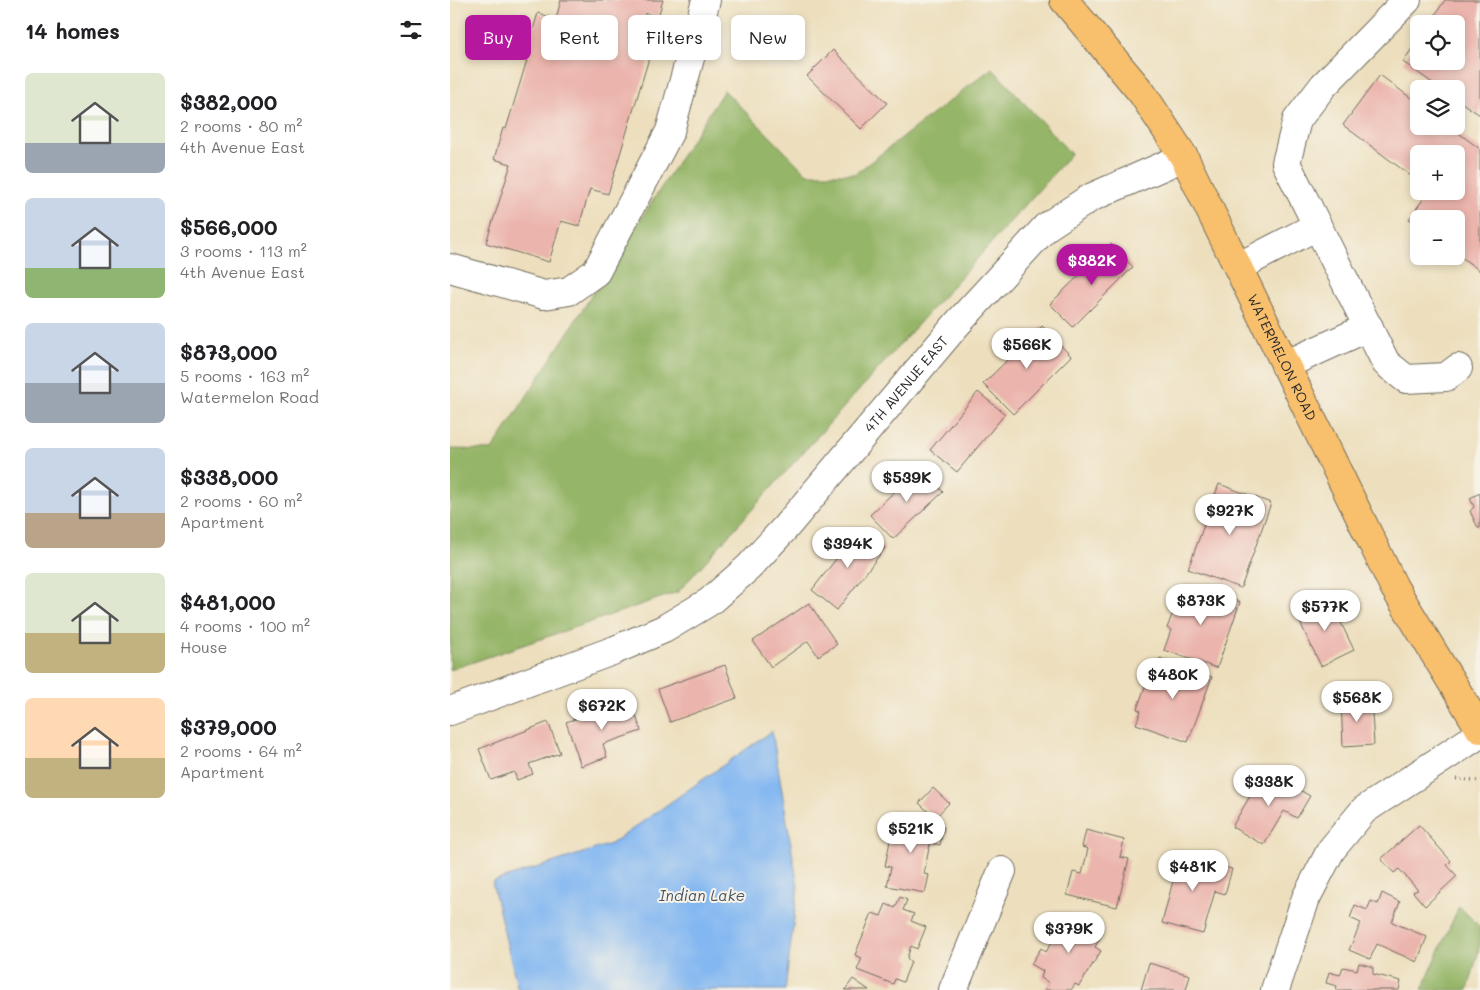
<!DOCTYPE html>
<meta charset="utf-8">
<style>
:root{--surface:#fff;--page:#f2f2f2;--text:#202124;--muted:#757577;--accent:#b5179e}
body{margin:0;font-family:Mali,sans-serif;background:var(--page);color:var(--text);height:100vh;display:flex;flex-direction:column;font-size:19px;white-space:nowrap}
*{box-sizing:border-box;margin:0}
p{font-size:16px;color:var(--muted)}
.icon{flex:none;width:28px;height:28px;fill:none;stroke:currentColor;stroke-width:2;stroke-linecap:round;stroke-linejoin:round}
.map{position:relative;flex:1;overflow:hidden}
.side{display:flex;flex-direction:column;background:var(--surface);width:450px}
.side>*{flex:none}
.guide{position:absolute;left:15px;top:15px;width:475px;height:45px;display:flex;gap:10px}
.tools{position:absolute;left:960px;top:15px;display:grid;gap:10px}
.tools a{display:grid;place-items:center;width:55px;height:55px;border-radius:8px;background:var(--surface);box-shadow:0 2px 8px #0003;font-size:25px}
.price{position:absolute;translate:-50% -42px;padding:0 11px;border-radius:18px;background:#fff;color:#222;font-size:16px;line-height:32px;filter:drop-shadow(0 1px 2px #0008)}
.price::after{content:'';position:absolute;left:50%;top:30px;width:15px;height:11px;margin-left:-8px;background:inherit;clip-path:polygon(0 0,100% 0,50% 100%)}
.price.current{background:var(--accent);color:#fff}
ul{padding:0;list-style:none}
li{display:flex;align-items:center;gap:15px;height:125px;padding:0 25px}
li span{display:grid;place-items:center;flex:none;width:140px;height:100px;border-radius:8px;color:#555}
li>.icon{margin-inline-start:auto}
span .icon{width:60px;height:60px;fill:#fffc;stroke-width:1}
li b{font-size:21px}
h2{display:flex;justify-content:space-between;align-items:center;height:60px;padding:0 25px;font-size:21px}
.tag{padding:0 18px;border-radius:8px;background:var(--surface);box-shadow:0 2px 8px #0003;font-size:18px;line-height:45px}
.tag.current{background:var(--accent);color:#fff}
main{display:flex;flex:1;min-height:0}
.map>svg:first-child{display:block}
</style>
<main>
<section class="side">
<h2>14 homes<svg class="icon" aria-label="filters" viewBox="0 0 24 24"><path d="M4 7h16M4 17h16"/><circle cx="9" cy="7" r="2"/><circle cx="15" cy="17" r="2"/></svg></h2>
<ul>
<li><span style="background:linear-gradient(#dfe7d0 70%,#9aa5b1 0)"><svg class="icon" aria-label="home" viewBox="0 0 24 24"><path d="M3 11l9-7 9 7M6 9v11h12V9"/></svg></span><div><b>$382,000</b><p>2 rooms · 80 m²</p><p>4th Avenue East</p></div></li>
<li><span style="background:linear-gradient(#c9d6e8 70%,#8fb573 0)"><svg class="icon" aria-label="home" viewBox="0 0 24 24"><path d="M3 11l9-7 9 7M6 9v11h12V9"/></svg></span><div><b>$566,000</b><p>3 rooms · 113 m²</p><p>4th Avenue East</p></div></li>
<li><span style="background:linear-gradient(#c9d6e8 60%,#9aa5b1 0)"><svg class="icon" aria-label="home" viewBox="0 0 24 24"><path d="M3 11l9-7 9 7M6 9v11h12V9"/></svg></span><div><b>$873,000</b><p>5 rooms · 163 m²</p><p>Watermelon Road</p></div></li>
<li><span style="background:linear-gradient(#c9d6e8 65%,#b9a48a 0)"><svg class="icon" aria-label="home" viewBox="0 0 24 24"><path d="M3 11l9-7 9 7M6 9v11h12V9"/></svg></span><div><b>$338,000</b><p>2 rooms · 60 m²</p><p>Apartment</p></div></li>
<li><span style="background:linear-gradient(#dfe7d0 60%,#c2b280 0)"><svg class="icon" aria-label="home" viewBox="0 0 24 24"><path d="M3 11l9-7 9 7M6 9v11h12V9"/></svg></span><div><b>$481,000</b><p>4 rooms · 100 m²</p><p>House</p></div></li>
<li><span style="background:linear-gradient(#ffd9b3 60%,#c2b280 0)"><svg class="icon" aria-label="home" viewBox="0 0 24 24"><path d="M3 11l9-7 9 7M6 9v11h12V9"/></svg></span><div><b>$379,000</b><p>2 rooms · 64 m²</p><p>Apartment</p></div></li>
</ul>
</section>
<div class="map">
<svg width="1030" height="990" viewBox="0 0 1030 990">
<rect width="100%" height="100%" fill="#f7f3e8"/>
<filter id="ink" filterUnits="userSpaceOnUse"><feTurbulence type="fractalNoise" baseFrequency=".02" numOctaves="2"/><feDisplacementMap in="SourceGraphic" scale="10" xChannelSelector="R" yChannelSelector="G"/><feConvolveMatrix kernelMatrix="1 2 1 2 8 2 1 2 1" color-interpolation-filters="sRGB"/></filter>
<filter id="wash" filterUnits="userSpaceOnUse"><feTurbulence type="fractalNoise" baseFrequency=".0096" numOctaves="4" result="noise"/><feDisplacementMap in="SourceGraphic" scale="20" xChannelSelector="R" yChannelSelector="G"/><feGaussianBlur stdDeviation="1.12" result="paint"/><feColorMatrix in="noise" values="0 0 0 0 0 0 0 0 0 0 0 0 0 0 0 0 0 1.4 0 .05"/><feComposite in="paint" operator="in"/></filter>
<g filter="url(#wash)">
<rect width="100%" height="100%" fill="#eddfbd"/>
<g fill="#95b568" stroke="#60704a">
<polygon points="542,68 621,154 228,592 0,670 0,449 42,450 274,90 357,174 405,174"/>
<polygon points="1009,906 1030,927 1030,945 1018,990 972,990"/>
</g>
<polygon fill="#83b7f1" stroke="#57718e" points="322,731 348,887 335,990 68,990 42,882 161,844"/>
<g id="blocks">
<g fill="#ebb4ac">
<polygon points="111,0 213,0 208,17 195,13 190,30 206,35 158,194 140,189 129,226 111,221 99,262 36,243 61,164 44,159 53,128 56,129 77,60 74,59 88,13 106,19"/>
<polygon points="995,0 1030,0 1030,115 1006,99 1006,89 991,89 953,62 969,38 969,61 1006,61 1006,24 979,24"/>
<polygon points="383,50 437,103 411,129 357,76"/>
<polygon points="930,75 969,104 969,126 999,126 1030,149 1030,271 1006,253 1006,219 969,219 969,225 959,219 979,191 1006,191 1006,154 969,154 969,182 893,125"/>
<polygon points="661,244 683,267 623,327 600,304"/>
<polygon points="592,326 621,356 563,414 533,384"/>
<polygon points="528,392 555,414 507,472 480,450"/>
<polygon points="470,467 493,492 443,539 420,515"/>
<polygon points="769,484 821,503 791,588 738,569"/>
<polygon points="1030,493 1030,528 1028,528 1020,511 1024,507 1020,498"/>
<polygon points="410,528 435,548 387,610 362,590"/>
<polygon points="738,584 790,602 767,668 714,650 721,630 717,628 724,610 728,611"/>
<polygon points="879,598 904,650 871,666 846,614"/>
<polygon points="359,603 387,644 368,656 358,641 321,667 303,641"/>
<polygon points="710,658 762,677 738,742 686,724 691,711 687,709 696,684 700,686"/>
<polygon points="275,665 287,698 220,722 208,689"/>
<polygon points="921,698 924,745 893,747 891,700"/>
<polygon points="181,700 191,731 153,744 157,757 131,766 116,722"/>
<polygon points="98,722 110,753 79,764 83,774 67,780 64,772 41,780 29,749"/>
<polygon points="815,770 860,796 847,818 834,811 814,845 782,827"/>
<polygon points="483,788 499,803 485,818 469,803"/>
<polygon points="452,818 494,827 490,845 480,843 474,874 479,875 475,893 437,886 441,867 435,866 442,831 449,833"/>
<polygon points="969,825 1001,861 997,865 1007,876 975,906 963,892 968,890 949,869 944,873 931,859"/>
<polygon points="636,830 674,840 670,857 679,859 667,907 617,895 623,872 632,874 638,849 632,847"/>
<polygon points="722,853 782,869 775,894 765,891 753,934 712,923 725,873 717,870"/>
<polygon points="932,893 950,902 942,922 977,937 967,962 927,944 920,959 899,950 911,923 900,918 905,905 917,910 921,901 928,904"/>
<polygon points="450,897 457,900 453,910 464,914 461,921 476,927 467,949 461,946 457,958 461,962 453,982 445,979 443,984 407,970 412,958 405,955 422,913 431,916 436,904 445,908"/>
<polygon points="612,913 622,920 625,915 653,933 645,947 651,951 629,986 625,984 621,990 594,990 599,983 591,978 593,971 581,964 591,948 596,952 605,937 599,934"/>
<polygon points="699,963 740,975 736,990 691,990"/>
<polygon points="909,963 923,967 923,974 951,981 949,990 886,990 887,986 876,983 879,972 890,975 893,967 907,970"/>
<polygon points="403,979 419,990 395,990"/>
</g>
</g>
</g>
<g filter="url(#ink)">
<use href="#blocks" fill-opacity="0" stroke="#6f6a5e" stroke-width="1"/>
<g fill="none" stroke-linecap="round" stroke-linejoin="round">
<defs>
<g id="minor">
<polyline points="957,0 873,86 847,120 836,163 936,363 956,379 996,377 1008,368"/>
<polyline points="788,267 867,226"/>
<polyline points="0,268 94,295 119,291 146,272 220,131 256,0"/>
<polyline points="835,365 919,327"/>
<path id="s1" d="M0 711 165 650 214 629 259 602 299 567 335 528 507 324 596 227 640 198 734 157"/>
<polyline points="503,990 552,871"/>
<polyline points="825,990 856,898 881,850 914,810 1030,734"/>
</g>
<g id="major">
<path id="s2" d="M614 0 692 93 734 157 944 587 1030 729"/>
</g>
</defs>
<use href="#minor" stroke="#6f6a5e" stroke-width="30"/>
<use href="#major" stroke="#6f6a5e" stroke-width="30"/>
<polyline stroke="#6f6a5e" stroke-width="3" stroke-dasharray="1 4" stroke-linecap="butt" points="1006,779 1030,781"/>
<use href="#minor" stroke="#fff" stroke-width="28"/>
<use href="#major" stroke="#f8bf6c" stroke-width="28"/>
</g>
</g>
<g text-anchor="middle" stroke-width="4" stroke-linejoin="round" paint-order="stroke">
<g font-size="14" fill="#2b2b2b" stroke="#f7f3e8">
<text dy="5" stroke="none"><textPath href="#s2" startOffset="421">WATERMELON ROAD</textPath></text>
<text dy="5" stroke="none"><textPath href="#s1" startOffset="576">4TH AVENUE EAST</textPath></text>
</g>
<g font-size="15" font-style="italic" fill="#455566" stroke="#f7f3e8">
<text x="252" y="901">Indian Lake</text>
</g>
</g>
</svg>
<div class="tools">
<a><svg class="icon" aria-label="locate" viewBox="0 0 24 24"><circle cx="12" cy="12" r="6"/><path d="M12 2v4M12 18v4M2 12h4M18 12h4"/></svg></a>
<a><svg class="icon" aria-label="layers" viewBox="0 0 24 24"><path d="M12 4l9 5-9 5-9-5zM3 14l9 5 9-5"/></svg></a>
<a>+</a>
<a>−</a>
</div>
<b class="price current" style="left:642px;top:286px">$382K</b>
<b class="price" style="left:577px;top:370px">$566K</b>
<b class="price" style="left:457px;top:503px">$539K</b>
<b class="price" style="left:780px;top:536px">$927K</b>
<b class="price" style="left:398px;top:569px">$394K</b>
<b class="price" style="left:751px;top:626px">$873K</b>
<b class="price" style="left:875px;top:632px">$577K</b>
<b class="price" style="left:723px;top:700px">$480K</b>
<b class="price" style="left:907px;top:723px">$568K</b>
<b class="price" style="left:152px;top:731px">$672K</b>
<b class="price" style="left:819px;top:807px">$338K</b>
<b class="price" style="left:461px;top:854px">$521K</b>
<b class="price" style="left:743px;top:892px">$481K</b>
<b class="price" style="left:619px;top:954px">$379K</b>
<div class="guide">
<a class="tag current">Buy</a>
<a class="tag">Rent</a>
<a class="tag">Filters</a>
<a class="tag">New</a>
</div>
</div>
</main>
